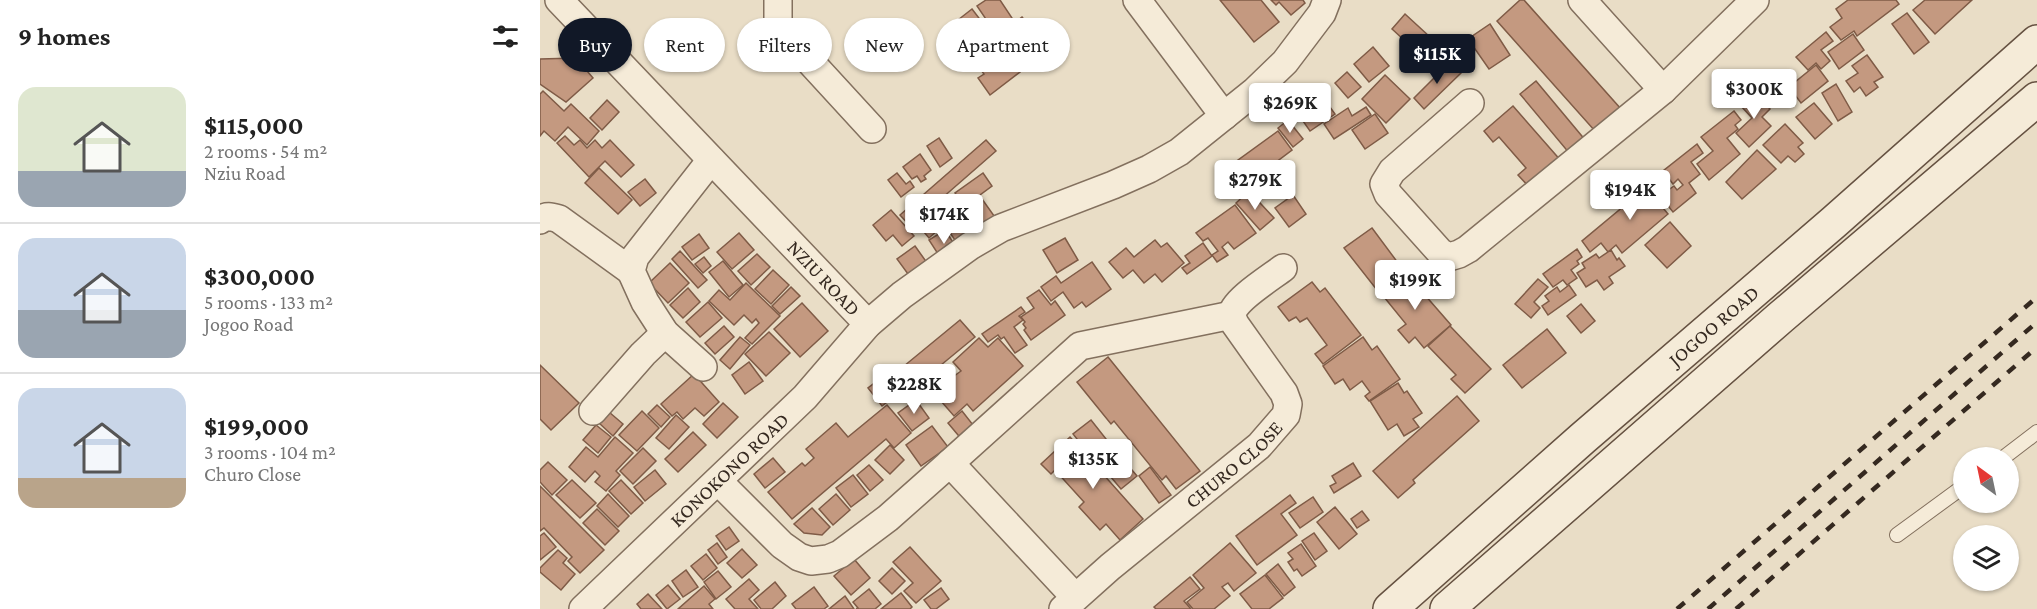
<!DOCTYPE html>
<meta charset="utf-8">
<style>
:root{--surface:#fff;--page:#f2f2f2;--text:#222;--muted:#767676;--line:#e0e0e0;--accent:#111827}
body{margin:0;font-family:"Crimson Pro",serif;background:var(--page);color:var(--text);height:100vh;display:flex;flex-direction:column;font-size:22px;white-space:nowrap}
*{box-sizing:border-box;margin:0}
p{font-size:20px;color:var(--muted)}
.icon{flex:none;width:33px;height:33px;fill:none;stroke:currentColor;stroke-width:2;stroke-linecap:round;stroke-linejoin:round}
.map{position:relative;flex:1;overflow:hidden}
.panel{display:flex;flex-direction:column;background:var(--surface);width:540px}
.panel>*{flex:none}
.banner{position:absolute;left:18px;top:18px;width:570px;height:54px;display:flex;gap:12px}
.needle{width:39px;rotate:327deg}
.controls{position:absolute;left:1413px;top:447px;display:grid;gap:12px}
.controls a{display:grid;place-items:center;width:66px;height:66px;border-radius:50%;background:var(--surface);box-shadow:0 2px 4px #0004;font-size:30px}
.price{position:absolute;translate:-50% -51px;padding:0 14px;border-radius:6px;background:#fff;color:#222;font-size:20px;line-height:39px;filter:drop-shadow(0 2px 3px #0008)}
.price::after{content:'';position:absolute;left:50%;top:36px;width:18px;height:14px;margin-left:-9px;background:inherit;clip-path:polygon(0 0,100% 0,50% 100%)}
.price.active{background:var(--accent);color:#fff}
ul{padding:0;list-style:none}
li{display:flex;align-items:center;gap:18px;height:150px;padding:0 18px}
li+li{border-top:2px solid var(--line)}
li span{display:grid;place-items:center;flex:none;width:168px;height:120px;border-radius:18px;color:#555}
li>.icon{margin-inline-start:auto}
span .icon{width:72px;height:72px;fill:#fffc;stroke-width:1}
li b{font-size:26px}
h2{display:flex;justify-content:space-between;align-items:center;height:72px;padding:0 18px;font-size:26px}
.pill{padding:0 21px;border-radius:27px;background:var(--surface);box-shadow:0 2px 4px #0004;font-size:21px;line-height:54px}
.pill.active{background:var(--accent);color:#fff}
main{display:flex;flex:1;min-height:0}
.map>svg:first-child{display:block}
</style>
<main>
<section class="panel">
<h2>9 homes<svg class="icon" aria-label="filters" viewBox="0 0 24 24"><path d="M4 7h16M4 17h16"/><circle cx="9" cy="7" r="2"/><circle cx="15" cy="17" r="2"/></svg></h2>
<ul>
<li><span style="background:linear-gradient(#dfe7d0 70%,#9aa5b1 0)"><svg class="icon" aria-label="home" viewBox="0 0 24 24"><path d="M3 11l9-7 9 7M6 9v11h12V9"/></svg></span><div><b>$115,000</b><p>2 rooms · 54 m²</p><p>Nziu Road</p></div></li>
<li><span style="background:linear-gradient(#c9d6e8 60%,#9aa5b1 0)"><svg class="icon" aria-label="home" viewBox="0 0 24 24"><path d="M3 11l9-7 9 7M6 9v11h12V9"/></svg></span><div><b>$300,000</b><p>5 rooms · 133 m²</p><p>Jogoo Road</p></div></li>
<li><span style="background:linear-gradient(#c9d6e8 75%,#b9a48a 0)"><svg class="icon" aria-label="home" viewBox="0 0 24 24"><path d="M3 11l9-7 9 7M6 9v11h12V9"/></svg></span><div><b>$199,000</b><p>3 rooms · 104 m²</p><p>Churo Close</p></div></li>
</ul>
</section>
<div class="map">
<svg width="1497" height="609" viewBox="0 0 1497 609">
<rect width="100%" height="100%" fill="#e9ddc6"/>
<g fill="#c49980" stroke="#7f5b46" stroke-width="1.5">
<polygon points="446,0 460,0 472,18 454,31 437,6"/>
<polygon points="680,0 721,0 739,22 714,42"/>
<polygon points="731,0 763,0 765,3 751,15 739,2 736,5"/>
<polygon points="980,0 984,0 1081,109 1055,131 957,21"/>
<polygon points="1308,0 1356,0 1359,4 1317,36 1314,31 1301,40 1290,27 1302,18 1296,9"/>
<polygon points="1385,0 1432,0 1395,34 1373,10"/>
<polygon points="432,9 480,72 450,95 438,78 444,74 421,43 412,49 400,34"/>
<polygon points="1367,13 1389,42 1374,54 1352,24"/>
<polygon points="865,14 890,37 876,51 852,29"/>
<polygon points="482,17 505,45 486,60 463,32"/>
<polygon points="950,24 970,55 949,69 928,39"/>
<polygon points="1286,32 1293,41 1281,50 1290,61 1281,69 1276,63 1268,70 1256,57"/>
<polygon points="1313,34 1324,50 1299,69 1288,52"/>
<polygon points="833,47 849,66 829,82 814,64"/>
<polygon points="1327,55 1343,77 1334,82 1338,87 1326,96 1320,87 1314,92 1306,81 1318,73 1312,66"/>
<polygon points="36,58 53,78 26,102 0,84 0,59"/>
<polygon points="910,62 921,73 884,109 874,98"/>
<polygon points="1276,65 1288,81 1261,103 1249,87"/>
<polygon points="807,72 821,87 808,98 795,83"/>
<polygon points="845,75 870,99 846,123 822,99"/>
<polygon points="996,81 1046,141 1030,154 980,94"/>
<polygon points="1296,84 1312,112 1298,121 1282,93"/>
<polygon points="3,91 24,111 31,104 59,131 47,145 28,127 15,141 4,131 0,136 0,94"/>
<polygon points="1214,92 1230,109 1222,117 1231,126 1209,147 1196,133 1212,118 1200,105"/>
<polygon points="782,96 795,114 770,131 758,114"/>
<polygon points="67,100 79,112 62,130 50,118"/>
<polygon points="1274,103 1292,124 1275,139 1256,117"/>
<polygon points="973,106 1022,162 991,189 978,175 986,168 959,137 953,142 944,131"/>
<polygon points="826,107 831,115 794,139 784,124 808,108 812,116"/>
<polygon points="1194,111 1201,120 1195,125 1198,129 1187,138 1200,154 1169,180 1157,164 1173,151 1161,137"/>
<polygon points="835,114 848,133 825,149 812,130"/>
<polygon points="748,120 763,139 753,147 738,128"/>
<polygon points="1245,124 1263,143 1258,147 1264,154 1255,162 1248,156 1241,163 1223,145"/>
<polygon points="738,131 752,150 731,166 738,176 715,192 694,163"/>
<polygon points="25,136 34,145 40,140 47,148 55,140 62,148 70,140 94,165 81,177 65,161 49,177 17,143"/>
<polygon points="399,138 412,158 400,167 387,146"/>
<polygon points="446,140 456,151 370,226 360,215"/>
<polygon points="1157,144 1163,153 1151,162 1160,174 1149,183 1156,193 1133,212 1120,196 1134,186 1137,190 1143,185 1138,179 1133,184 1123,171"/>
<polygon points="1217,150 1236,169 1202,199 1186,182"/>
<polygon points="380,154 391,170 384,176 386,179 381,182 377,176 372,179 363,167"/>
<polygon points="59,168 92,200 78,214 45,183"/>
<polygon points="357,173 366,184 370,181 374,187 361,197 348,180"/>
<polygon points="443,173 452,186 425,206 415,193"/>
<polygon points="1120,176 1127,184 1113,196 1128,214 1082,253 1076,245 1068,252 1061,243 1050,252 1042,241"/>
<polygon points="105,179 116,193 100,206 88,192"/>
<polygon points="709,191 734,218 720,230 696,203"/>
<polygon points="753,195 766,214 749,227 735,208"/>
<polygon points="442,199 457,220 439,233 424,212"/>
<polygon points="407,202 417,213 389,238 379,226"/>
<polygon points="695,205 716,233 694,249 688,242 682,247 688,255 677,262 672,255 678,251 668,238 663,241 656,233"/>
<polygon points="351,210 374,236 362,246 353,235 346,241 333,225"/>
<polygon points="422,214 437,234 420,247 405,226"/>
<polygon points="1130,222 1151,246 1127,268 1105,245"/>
<polygon points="832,228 864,271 837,290 804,248"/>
<polygon points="405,230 418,250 402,260 389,240"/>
<polygon points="199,233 214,250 192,269 177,252"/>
<polygon points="159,234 169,248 152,260 142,247"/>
<polygon points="525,238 538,260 517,273 503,250"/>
<polygon points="615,240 621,247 627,243 644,263 622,282 615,274 604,283 593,270 583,278 569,262 586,248 594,257"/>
<polygon points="663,243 672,256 647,274 642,268 650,263 645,256"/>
<polygon points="375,246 390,267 373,270 368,274 357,259"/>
<polygon points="1037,249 1042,257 1037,261 1039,264 1031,270 1037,278 1027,285 1023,280 1013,287 1003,274"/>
<polygon points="1071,250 1077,260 1079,258 1085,266 1069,277 1073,283 1064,290 1057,280 1046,287 1037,273 1045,268 1042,263 1056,254 1059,258"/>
<polygon points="140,251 167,280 158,288 132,259"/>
<polygon points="217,254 230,267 211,285 198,271"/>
<polygon points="164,257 171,266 163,273 155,264"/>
<polygon points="183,261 203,285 189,297 169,272"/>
<polygon points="552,262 571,289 546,307 542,302 534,308 523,292 511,301 501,287 516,276 521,283"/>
<polygon points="130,263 149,283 128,303 109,283"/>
<polygon points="233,270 249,285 231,304 215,289"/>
<polygon points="864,271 911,325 884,348 875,337 869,343 858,330 866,324 840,292"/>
<polygon points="998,279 1008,287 994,302 1000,308 991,318 975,304"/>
<polygon points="772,282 780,292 785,288 821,335 783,364 775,354 787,345 767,318 760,322 756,317 749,321 738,307"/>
<polygon points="206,283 240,316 212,344 205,338 219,323 216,319 212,323 204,315 194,325 169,301 179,290 190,300"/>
<polygon points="1029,285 1036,295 1008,315 1002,306 1009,301 1005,296 1017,287 1020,292"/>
<polygon points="251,287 260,296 240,314 232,306"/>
<polygon points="148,288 160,302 143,318 130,305"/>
<polygon points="499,290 511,305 515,301 525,315 491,340 484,330 486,328 483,324 485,322 481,317 494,308 487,298"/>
<polygon points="168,302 182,318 160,337 146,322"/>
<polygon points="262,303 288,331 260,357 234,329"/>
<polygon points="1041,304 1055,321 1041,333 1027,316"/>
<polygon points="481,307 485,312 479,316 483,320 474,327 487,345 475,353 464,337 461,339 458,335 448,342 442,334"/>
<polygon points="420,320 435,337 378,384 364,366"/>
<polygon points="184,326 194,337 175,354 165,343"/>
<polygon points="910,326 951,369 925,393 911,379 916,375 888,346"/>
<polygon points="1007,329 1026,353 982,388 963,365"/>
<polygon points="229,332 250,353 226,376 205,354"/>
<polygon points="200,337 210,345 190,369 180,360"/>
<polygon points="823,337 832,350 837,346 860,379 829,401 825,396 830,392 822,381 810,390 803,379 795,384 783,366"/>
<polygon points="439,338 448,347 458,338 483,366 433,411 427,404 414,416 387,385 403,371 410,379 421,371 413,362"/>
<polygon points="568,357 660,471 636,489 626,476 622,480 574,421 571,424 537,382"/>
<polygon points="209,362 223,381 205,394 192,375"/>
<polygon points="0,365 39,403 11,430 0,419"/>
<polygon points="354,368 368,386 342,406 328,388"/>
<polygon points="154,374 179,402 164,416 155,408 143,419 137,412 132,416 121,404"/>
<polygon points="858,383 864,393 867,391 882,413 873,419 879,427 864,436 857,424 848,430 830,401"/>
<polygon points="917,396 939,421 873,480 875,483 858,498 833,471"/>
<polygon points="376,400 389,418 372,431 358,413"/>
<polygon points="183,403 198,417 177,438 163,424"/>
<polygon points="117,405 130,417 121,427 108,414"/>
<polygon points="347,405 371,433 354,448 346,439 252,519 228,492 262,463 265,466 274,458 266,449 296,423 308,437"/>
<polygon points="102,411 119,428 97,451 79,435"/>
<polygon points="422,411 437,430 423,441 408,423"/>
<polygon points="69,412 83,424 73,436 59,423"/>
<polygon points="136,415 149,427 129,449 116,438"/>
<polygon points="551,420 574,449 556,463 533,434"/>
<polygon points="56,425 71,437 58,453 43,440"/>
<polygon points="392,426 408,447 381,466 366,445"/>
<polygon points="153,432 166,445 138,472 125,459"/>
<polygon points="75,437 93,453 76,471 80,475 66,491 55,482 60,476 55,471 45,482 29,467 46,447 58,457"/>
<polygon points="530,437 603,519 580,540 566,524 560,530 539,507 544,502 515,470 511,474 501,464"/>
<polygon points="350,445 364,460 350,474 335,460"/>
<polygon points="103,448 116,461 93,484 80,471"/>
<polygon points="575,450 597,476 581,489 559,463"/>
<polygon points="233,458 245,472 225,488 214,474"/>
<polygon points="8,462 27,480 12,495 0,482 0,470"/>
<polygon points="813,463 821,476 794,493 790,486 796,483 792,476"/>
<polygon points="329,465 343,480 330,491 317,475"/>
<polygon points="610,467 631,495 619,503 599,476"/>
<polygon points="115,470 126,484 105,501 94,487"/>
<polygon points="313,475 328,494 311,507 296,488"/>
<polygon points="32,480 56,503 40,518 16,495"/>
<polygon points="81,480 103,503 91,514 69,491"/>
<polygon points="0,486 64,550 40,573 28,561 32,557 4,528 0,531"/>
<polygon points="68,494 89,516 78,527 57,506"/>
<polygon points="296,494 310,510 293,525 279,509"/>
<polygon points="750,495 756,503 741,514 757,535 717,565 696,536"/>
<polygon points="773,497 783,512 760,528 749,513"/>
<polygon points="795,507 817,534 799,549 777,522"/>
<polygon points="272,508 290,527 282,535 264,533 254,524"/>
<polygon points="57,509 79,531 65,545 43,523"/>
<polygon points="822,511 829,520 817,528 811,519"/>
<polygon points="189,527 199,541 186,550 176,536"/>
<polygon points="4,533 16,547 0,560 0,536"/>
<polygon points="774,533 787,551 775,560 762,541"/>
<polygon points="177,543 187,557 178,564 168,550"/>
<polygon points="690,543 716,573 694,591 688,583 682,587 690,596 674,609 653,609 647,602 664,588 653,575"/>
<polygon points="761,544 776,566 762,576 757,569 754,571 748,562 753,559 748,553"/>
<polygon points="370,547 401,581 376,603 364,591 373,583 353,562"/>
<polygon points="202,549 217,565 202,578 187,563"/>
<polygon points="18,550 27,558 23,563 35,574 21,590 0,572 0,568"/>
<polygon points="166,554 177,568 163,580 151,566"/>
<polygon points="314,559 330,578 311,595 294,576"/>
<polygon points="738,564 755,587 744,596 726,574"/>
<polygon points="352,568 365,581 352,594 339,581"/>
<polygon points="146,570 158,587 143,597 132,581"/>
<polygon points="178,571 191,587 176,599 164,582"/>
<polygon points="725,575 743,598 729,609 712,609 700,594"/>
<polygon points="650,577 660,589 644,601 651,609 616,609 614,607"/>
<polygon points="209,579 219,590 209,599 218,609 195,609 186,599"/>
<polygon points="235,582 246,596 232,609 221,609 214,600"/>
<polygon points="128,585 140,599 127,609 116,595"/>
<polygon points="164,586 175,599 169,604 173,609 138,609"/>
<polygon points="274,587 288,606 284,609 256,609 252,604"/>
<polygon points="401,588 409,599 396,609 391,609 384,600"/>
<polygon points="329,589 341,604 335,609 316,609 318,608 313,602"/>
<polygon points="361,593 372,607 370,609 341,609"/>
<polygon points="108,594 122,609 101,609 97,604"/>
<polygon points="305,596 314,609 289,609"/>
</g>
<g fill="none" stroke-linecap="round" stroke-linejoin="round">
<defs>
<g id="lane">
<polyline points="1463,458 1497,432"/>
<polyline points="1357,535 1424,486"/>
</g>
<g id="street">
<path id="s1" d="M19 0 328 324"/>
<polyline points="238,0 238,22 242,31 332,129"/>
<polyline points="597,0 684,116"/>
<polyline points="1042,0 1123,90"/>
<polyline points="930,103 852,171 844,184 848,194 900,252 909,257 919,254 928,249 1123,90 1215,0"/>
<path d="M0 220C6 215 12 217 19 219L91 271"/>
<polyline points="163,367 125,333 105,302 91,271 95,257 171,160"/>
<polyline points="53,411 103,354 125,333"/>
<polyline points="410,463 540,346 692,315"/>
<polyline points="178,481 242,545 259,557 271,561 288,559 300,554 348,518 410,463 535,597"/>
<path id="s2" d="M43 609 265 397 328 324 362 295 430 246 461 228 573 185 609 169 639 152 715 91 745 62 782 13 787 0"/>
<path id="s3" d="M523 609 570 567 719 446 746 415 748 404 744 393 695 324C694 321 692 318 692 315 691 302 733 276 743 268"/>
</g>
<g id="secondary">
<path id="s4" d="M850 609 1043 438 1294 222 1497 42"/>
<polyline points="907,609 1241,317 1497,99"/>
</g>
</defs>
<use href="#lane" stroke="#83705e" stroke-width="16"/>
<use href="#street" stroke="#83705e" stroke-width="30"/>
<use href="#secondary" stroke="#655141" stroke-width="36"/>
<use href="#lane" stroke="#f5ebd8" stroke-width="14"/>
<use href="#street" stroke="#f5ebd8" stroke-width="27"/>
<use href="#secondary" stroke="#f5ebd8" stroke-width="33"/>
<g stroke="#352920" stroke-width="4.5" stroke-dasharray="10 10" stroke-linecap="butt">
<polyline points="1137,609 1497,297"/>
<polyline points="1168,609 1497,322"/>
<polyline points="1196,609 1497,347"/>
</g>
</g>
<g text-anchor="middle" stroke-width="5" stroke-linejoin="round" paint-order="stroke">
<g font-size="20" fill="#352920" stroke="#f2e8d5">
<text dy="7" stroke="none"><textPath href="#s1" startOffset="384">NZIU ROAD</textPath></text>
<text dy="7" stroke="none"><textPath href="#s4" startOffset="430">JOGOO ROAD</textPath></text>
<text dy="7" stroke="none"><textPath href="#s3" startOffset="224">CHURO CLOSE</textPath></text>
<text dy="7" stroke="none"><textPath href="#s2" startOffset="202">KONOKONO ROAD</textPath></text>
</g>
</g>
</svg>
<div class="controls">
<a><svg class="needle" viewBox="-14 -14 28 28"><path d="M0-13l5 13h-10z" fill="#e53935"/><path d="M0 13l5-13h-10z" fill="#767676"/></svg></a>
<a><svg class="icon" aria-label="layers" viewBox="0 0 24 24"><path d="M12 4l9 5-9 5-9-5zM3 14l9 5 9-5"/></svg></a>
</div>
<b class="price active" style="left:897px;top:85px">$115K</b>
<b class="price" style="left:1214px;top:120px">$300K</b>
<b class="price" style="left:750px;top:134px">$269K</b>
<b class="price" style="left:715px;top:211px">$279K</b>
<b class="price" style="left:1090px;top:221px">$194K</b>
<b class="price" style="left:404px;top:245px">$174K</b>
<b class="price" style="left:875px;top:311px">$199K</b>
<b class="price" style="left:374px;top:415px">$228K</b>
<b class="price" style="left:553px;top:490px">$135K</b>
<div class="banner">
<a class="pill active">Buy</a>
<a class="pill">Rent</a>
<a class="pill">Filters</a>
<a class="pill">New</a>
<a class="pill">Apartment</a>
</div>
</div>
</main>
